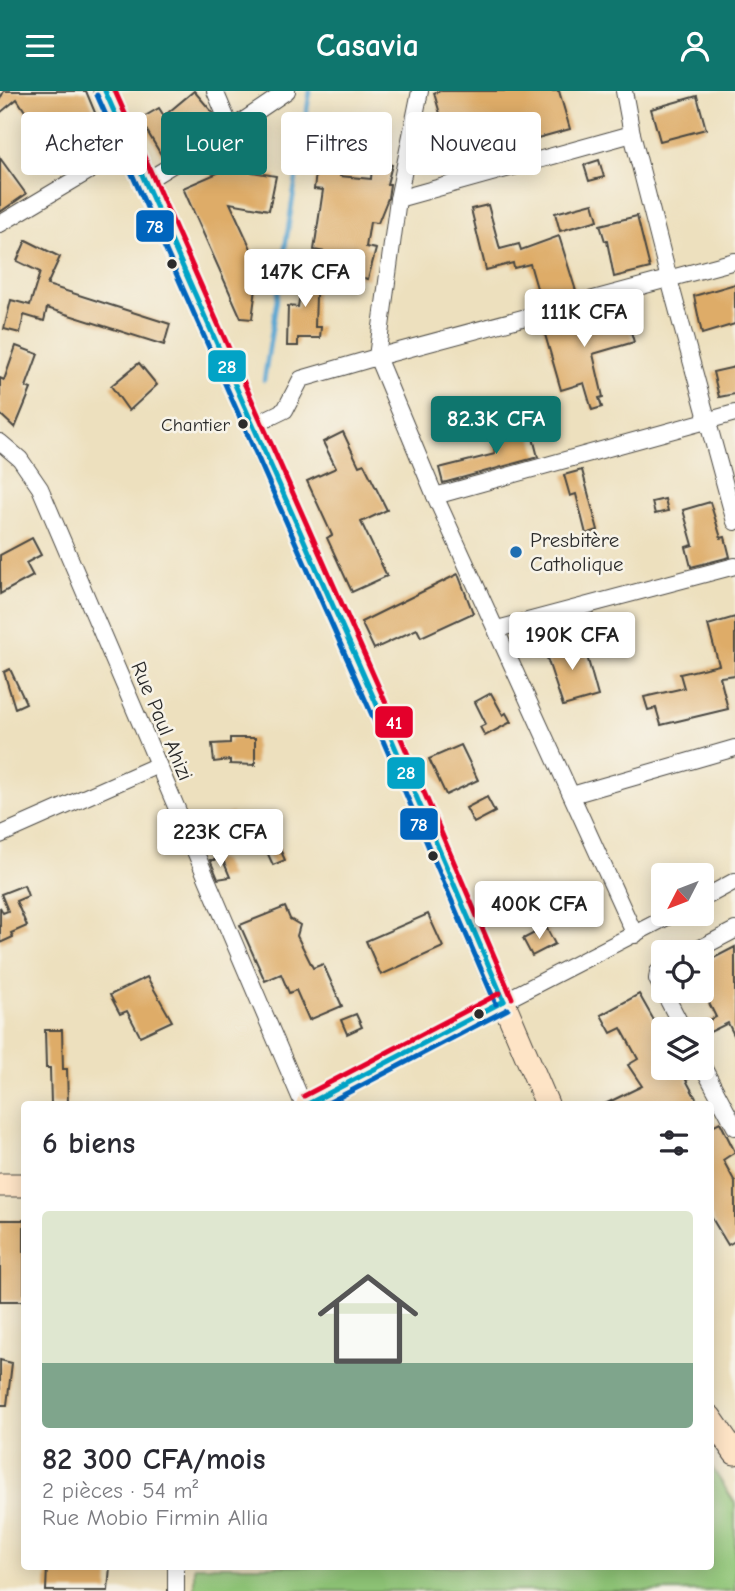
<!DOCTYPE html>
<html lang="fr">
<meta charset="utf-8">
<style>
:root{--surface:#fff;--page:#f7f7f7;--text:#2b2b33;--muted:#7c7c81;--line:#e1e1e2;--accent:#0f766e}
body{margin:0;font-family:"Comic Neue",sans-serif;background:var(--page);color:var(--text);height:100vh;display:flex;flex-direction:column;font-size:26px;white-space:nowrap}
*{box-sizing:border-box;margin:0}
p{font-size:23px;color:var(--muted)}
.icon{flex:none;width:38px;height:38px;fill:none;stroke:currentColor;stroke-width:2;stroke-linecap:round;stroke-linejoin:round}
.map{position:relative;flex:1;overflow:hidden}
.panel{position:absolute;left:21px;top:1010px;width:693px;height:469px;display:flex;flex-direction:column;background:var(--surface);border-radius:7px;box-shadow:0 4px 18px #0003}
.panel>*{flex:none}
.guide{position:absolute;left:21px;top:21px;width:693px;height:63px;display:flex;gap:14px}
.needle{width:46px;rotate:228deg}
.fabs{position:absolute;left:651px;top:772px;display:grid;gap:14px}
.fabs a{display:grid;place-items:center;width:63px;height:63px;border-radius:7px;background:var(--surface);box-shadow:0 4px 18px #0003;font-size:35px}
.price{position:absolute;translate:-50% -60px;padding:0 16px;border-radius:7px;background:#fff;color:#222;font-size:23px;line-height:46px;filter:drop-shadow(0 2px 4px #0008)}
.price::after{content:'';position:absolute;left:50%;top:42px;width:21px;height:16px;margin-left:-10px;background:inherit;clip-path:polygon(0 0,100% 0,50% 100%)}
.price.on{background:var(--accent);color:#fff}
ul{padding:0;list-style:none}
li{display:grid;align-content:center;gap:14px;height:371px;padding:0 21px}
li+li{border-top:2px solid var(--line)}
li span{display:grid;place-items:center;height:217px;border-radius:7px;color:#555}
li>.icon{margin-inline-start:auto}
span .icon{width:126px;height:126px;fill:#fffc;stroke-width:1}
li b{font-size:30px}
h2{display:flex;justify-content:space-between;align-items:center;height:84px;padding:0 21px;font-size:30px}
.chip{padding:0 24px;border-radius:7px;background:var(--surface);box-shadow:0 4px 18px #0003;font-size:24px;line-height:63px}
.chip.on{background:var(--accent);color:#fff}
header{display:flex;justify-content:space-between;align-items:center;height:91px;padding:0 21px;background:var(--accent);color:#fff;font-size:32px;font-weight:800}
.map>svg:first-child{display:block}
</style>
<header><svg class="icon" aria-label="menu" viewBox="0 0 24 24"><path d="M4 6h16M4 12h16M4 18h16"/></svg>Casavia<svg class="icon" aria-label="person" viewBox="0 0 24 24"><circle cx="12" cy="8" r="4"/><path d="M4 21q1-7 8-7t8 7"/></svg></header>
<div class="map">
<svg width="735" height="1500" viewBox="0 0 735 1500">
<rect width="100%" height="100%" fill="#f7f3e8"/>
<filter id="ink" filterUnits="userSpaceOnUse"><feTurbulence type="fractalNoise" baseFrequency=".0143" numOctaves="2"/><feDisplacementMap in="SourceGraphic" scale="14" xChannelSelector="R" yChannelSelector="G"/><feConvolveMatrix kernelMatrix="1 2 1 2 8 2 1 2 1" color-interpolation-filters="sRGB"/></filter>
<filter id="wash" filterUnits="userSpaceOnUse"><feTurbulence type="fractalNoise" baseFrequency=".00686" numOctaves="4" result="noise"/><feDisplacementMap in="SourceGraphic" scale="28" xChannelSelector="R" yChannelSelector="G"/><feGaussianBlur stdDeviation="1.57" result="paint"/><feColorMatrix in="noise" values="0 0 0 0 0 0 0 0 0 0 0 0 0 0 0 0 0 1.4 0 .05"/><feComposite in="paint" operator="in"/></filter>
<g filter="url(#wash)">
<rect width="100%" height="100%" fill="#ede0be"/>
<polygon fill="#8ec476" stroke="#5c7850" stroke-width="2" points="711,1375 735,1412 735,1500 194,1500 194,1475 710,1475"/>
<g fill="none" stroke-linecap="round" stroke-linejoin="round">
<polyline stroke="#59a6d2" stroke-width="4.5" points="264,289 310,0"/>
</g>
<g id="blocks">
<g fill="#deac67">
<polygon points="4,0 86,0 96,24 43,48 17,8 0,22 0,8"/>
<polygon points="194,0 213,22 216,29 182,55 163,67 140,28 159,17 164,25"/>
<polygon points="440,0 559,0 570,38 534,48 535,52 524,55 526,62 497,70 494,60 469,66 468,59 440,66 432,35 443,33 434,2"/>
<polygon points="697,5 706,38 660,50 651,18"/>
<polygon points="331,42 345,44 340,85 371,88 372,76 379,76 381,71 392,74 387,93 390,93 388,107 378,132 370,131 366,156 376,158 368,188 346,183 348,165 314,159 323,99 314,98 316,82 326,83"/>
<polygon points="0,67 26,103 0,121"/>
<polygon points="599,69 604,86 589,90 584,74"/>
<polygon points="229,77 276,85 269,119 230,112 259,175 252,228 241,227 183,97"/>
<polygon points="593,112 598,129 560,140 555,122"/>
<polygon points="488,114 500,158 519,153 521,159 559,145 576,200 541,211 530,173 514,177 513,172 486,179 471,118"/>
<polygon points="637,125 650,177 614,186 607,150 605,150 600,134"/>
<polygon points="26,149 60,166 47,194 170,233 164,254 47,217 44,230 24,224 20,242 4,238 11,209 30,214 40,181 17,170"/>
<polygon points="302,175 322,180 316,204 315,236 321,236 320,247 298,247 298,255 287,255 288,215 298,216 302,189 298,188"/>
<polygon points="735,193 735,233 702,243 694,205"/>
<polygon points="614,222 616,227 626,224 634,251 593,263 603,306 599,307 602,316 592,319 584,292 561,299 542,233 579,224 581,232"/>
<polygon points="16,255 38,263 26,296 31,298 15,337 0,323 0,287 4,289"/>
<polygon points="139,272 157,294 129,320 111,295"/>
<polygon points="735,276 735,303 719,306 713,281"/>
<polygon points="526,336 528,344 532,343 538,366 443,392 439,377 495,363 492,345"/>
<polygon points="343,341 359,375 364,373 387,419 361,431 387,485 352,501 327,447 332,444 307,390 336,377 323,351"/>
<polygon points="582,379 598,439 586,443 576,403 570,405 564,384"/>
<polygon points="665,408 668,420 655,423 652,411"/>
<polygon points="710,411 721,447 725,446 730,466 691,476 686,456 693,454 683,419"/>
<polygon points="32,447 41,464 26,472 33,485 0,503 0,464"/>
<polygon points="458,483 473,522 421,546 417,538 374,558 361,531"/>
<polygon points="735,526 735,584 720,586 728,618 661,634 656,617 648,619 644,606 684,597 680,583 719,574 708,534"/>
<polygon points="582,547 598,605 563,615 544,558"/>
<polygon points="10,578 26,612 15,617 4,581"/>
<polygon points="491,602 503,624 506,622 511,631 485,645 480,636 486,633 475,611"/>
<polygon points="230,647 255,647 255,674 230,673 230,669 214,671 212,653 230,652"/>
<polygon points="461,654 478,689 446,704 429,668"/>
<polygon points="487,706 495,721 474,732 466,717"/>
<polygon points="232,722 238,736 203,751 197,738"/>
<polygon points="279,756 285,769 273,774 267,761"/>
<polygon points="210,769 223,769 230,786 218,788"/>
<polygon points="24,794 28,805 16,810 27,835 11,842 13,846 0,852 0,816 3,822 8,820 1,803"/>
<polygon points="285,816 290,828 300,834 297,845 313,877 323,873 342,915 309,929 296,899 289,902 281,883 265,890 240,834"/>
<polygon points="428,823 443,856 381,884 366,850"/>
<polygon points="546,836 555,853 532,865 523,848"/>
<polygon points="735,856 735,946 728,932 706,943 701,933 716,926 702,898 702,873"/>
<polygon points="147,886 172,930 140,945 127,920 120,923 110,904"/>
<polygon points="639,903 656,933 663,929 663,976 692,976 696,984 686,989 699,1013 605,1013 642,995 628,974 638,968 621,937 611,942 601,924"/>
<polygon points="356,923 362,936 347,943 341,929"/>
<polygon points="45,939 62,939 63,978 67,978 68,1013 51,1013 50,977 46,977"/>
<polygon points="720,1031 735,1061 723,1069 735,1091 735,1150 728,1154 710,1124 710,1036"/>
<rect x="0" y="1129" width="24" height="81"/>
<polygon points="0,1269 12,1272 7,1314 0,1314"/>
<polygon points="47,1475 110,1475 108,1500 46,1500"/>
</g>
</g>
</g>
<g filter="url(#ink)">
<use href="#blocks" fill-opacity="0" stroke="#484641" stroke-width="2"/>
<g fill="none" stroke-linecap="round" stroke-linejoin="round">
<defs>
<g id="minor">
<polyline points="215,0 231,38"/>
<polyline points="420,0 398,108 377,266 435,405 635,844"/>
<polyline points="624,0 632,43 669,188 735,431"/>
<polyline points="146,90 231,38 287,0"/>
<polyline points="398,108 632,43"/>
<polyline points="0,133 131,55"/>
<polyline points="252,335 285,319 301,288 377,266 735,170"/>
<polyline points="0,351 20,368 40,397 303,1013"/>
<polyline points="435,405 735,322"/>
<polyline points="497,538 735,475"/>
<polyline points="572,704 735,657"/>
<polyline points="0,744 158,674"/>
<polyline points="702,808 735,790"/>
<polyline points="693,861 735,839"/>
<polyline points="663,877 658,881 657,888 683,938"/>
<polyline points="504,910 675,822"/>
<polyline points="702,974 735,1036"/>
<polyline points="176,1475 176,1500"/>
</g>
<g id="secondary">
<polyline points="105,0 380,621 547,1013"/>
<polyline points="308,1013 504,910"/>
<polyline points="0,1094 24,1094"/>
<polyline points="710,1326 735,1362"/>
</g>
</defs>
<use href="#minor" stroke="#484641" stroke-width="18"/>
<use href="#secondary" stroke="#484641" stroke-width="25"/>
<use href="#minor" stroke="#fff" stroke-width="16"/>
<use href="#secondary" stroke="#fee4c6" stroke-width="23"/>
<defs>
<g id="bus-1">
<polyline points="105,0 380,621 504,910"/>
<polyline points="308,1013 504,910"/>
</g>
<g id="bus-2">
<polyline points="97,4 372,624 496,913"/>
<polyline points="326,1013 508,918"/>
</g>
<g id="bus-3">
<polyline points="115,0 388,617 512,907"/>
<polyline points="304,1005 500,902"/>
</g>
</defs>
<use href="#bus-1" stroke="#f7f3e8" stroke-width="10"/>
<use href="#bus-2" stroke="#f7f3e8" stroke-width="10"/>
<use href="#bus-3" stroke="#f7f3e8" stroke-width="10"/>
<use href="#bus-1" stroke="#02a3c6" stroke-width="5"/>
<use href="#bus-2" stroke="#0065bd" stroke-width="5"/>
<use href="#bus-3" stroke="#e4002b" stroke-width="5"/>
</g>
</g>
<g fill="#2b2b2b" stroke="#f7f3e8" stroke-width="2.5">
<circle cx="172" cy="173" r="6"/>
<circle cx="243" cy="333" r="6"/>
<circle cx="433" cy="765" r="6"/>
<circle cx="479" cy="923" r="6"/>
</g>
<circle fill="#1f6fb2" stroke="#f7f3e8" stroke-width="2.5" cx="516" cy="461" r="7"/>
<g text-anchor="middle" stroke-width="5" stroke-linejoin="round" paint-order="stroke">
<g font-size="19" fill="#2b2b2b" stroke="#f7f3e8" text-anchor="end">
<text x="230" y="340">Chantier</text>
</g>
<g font-size="21" fill="#2b2b2b" stroke="#f7f3e8" text-anchor="start">
<text x="530" y="456">Presbitère<tspan x="530" dy="24">Catholique</tspan></text>
</g>
<g font-size="21" fill="#2b2b2b" stroke="#f7f3e8">
<text transform="translate(162 630) rotate(67)" y="7">Rue Paul Ahizi</text>
</g>
</g>
<g stroke="#f7f3e8" stroke-width="2.5">
<rect x="135" y="118" width="40" height="34" rx="7" fill="#0065bd"/>
<rect x="207" y="258" width="40" height="34" rx="7" fill="#02a3c6"/>
<rect x="374" y="614" width="40" height="34" rx="7" fill="#e4002b"/>
<rect x="386" y="665" width="40" height="34" rx="7" fill="#02a3c6"/>
<rect x="399" y="716" width="40" height="34" rx="7" fill="#0065bd"/>
</g>
<g font-size="19" text-anchor="middle" font-weight="bold" fill="#fff">
<text x="155" y="142">78</text>
<text x="227" y="282">28</text>
<text x="394" y="638">41</text>
<text x="406" y="688">28</text>
<text x="419" y="740">78</text>
</g>
</svg>
<div class="fabs">
<a><svg class="needle" viewBox="-14 -14 28 28"><path d="M0-13l5 13h-10z" fill="#e53935"/><path d="M0 13l5-13h-10z" fill="#7c7c81"/></svg></a>
<a><svg class="icon" aria-label="locate" viewBox="0 0 24 24"><circle cx="12" cy="12" r="6"/><path d="M12 2v4M12 18v4M2 12h4M18 12h4"/></svg></a>
<a><svg class="icon" aria-label="layers" viewBox="0 0 24 24"><path d="M12 4l9 5-9 5-9-5zM3 14l9 5 9-5"/></svg></a>
</div>
<b class="price" style="left:305px;top:218px">147K CFA</b>
<b class="price" style="left:584px;top:258px">111K CFA</b>
<b class="price on" style="left:496px;top:365px">82.3K CFA</b>
<b class="price" style="left:572px;top:581px">190K CFA</b>
<b class="price" style="left:220px;top:778px">223K CFA</b>
<b class="price" style="left:539px;top:850px">400K CFA</b>
<div class="guide">
<a class="chip">Acheter</a>
<a class="chip on">Louer</a>
<a class="chip">Filtres</a>
<a class="chip">Nouveau</a>
</div>
<section class="panel">
<h2>6 biens<svg class="icon" aria-label="filters" viewBox="0 0 24 24"><path d="M4 7h16M4 17h16"/><circle cx="9" cy="7" r="2"/><circle cx="15" cy="17" r="2"/></svg></h2>
<ul>
<li><span style="background:linear-gradient(#dfe7d0 70%,#7fa58c 0)"><svg class="icon" aria-label="home" viewBox="0 0 24 24"><path d="M3 11l9-7 9 7M6 9v11h12V9"/></svg></span><div><b>82 300 CFA/mois</b><p>2 pièces · 54 m²</p><p>Rue Mobio Firmin Allia</p></div></li>
</ul>
</section>
</div>
